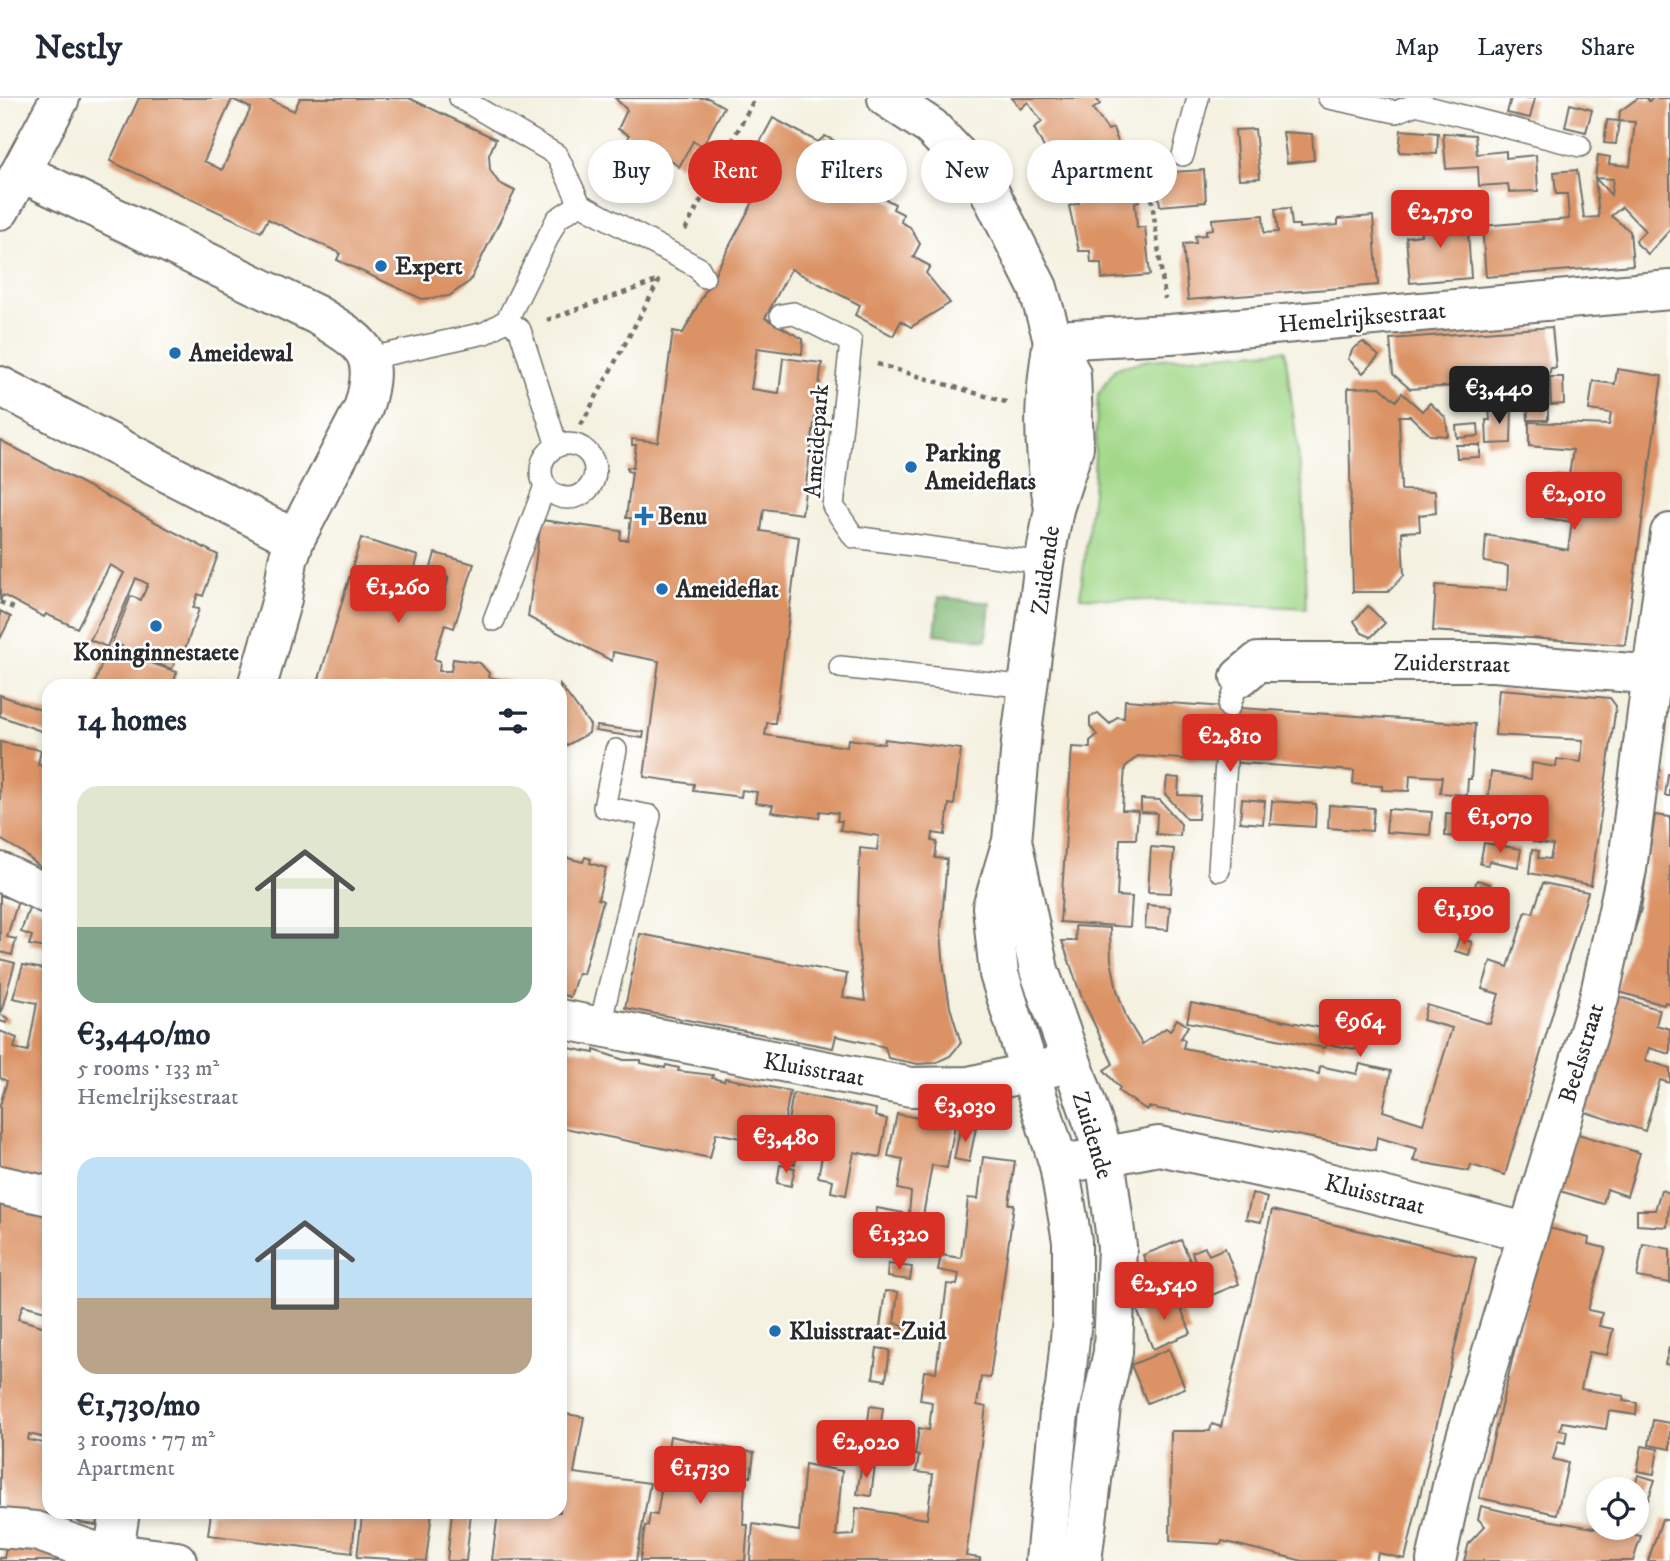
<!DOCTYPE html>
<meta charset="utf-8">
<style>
:root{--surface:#fff;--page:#f2f2f3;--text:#1f2937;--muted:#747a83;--line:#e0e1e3;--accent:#d93025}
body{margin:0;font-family:"IM FELL DW Pica",serif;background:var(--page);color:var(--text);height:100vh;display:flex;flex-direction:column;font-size:26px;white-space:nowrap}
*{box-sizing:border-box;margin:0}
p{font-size:23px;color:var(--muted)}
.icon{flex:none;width:38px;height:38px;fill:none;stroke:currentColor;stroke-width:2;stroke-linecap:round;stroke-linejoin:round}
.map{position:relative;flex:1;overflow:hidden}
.side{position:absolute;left:42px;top:581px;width:525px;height:840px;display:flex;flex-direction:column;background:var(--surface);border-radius:21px;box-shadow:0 4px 10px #0003}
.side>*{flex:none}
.banner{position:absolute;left:588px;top:42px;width:665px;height:63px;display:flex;gap:14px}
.buttons{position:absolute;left:1586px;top:1379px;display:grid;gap:14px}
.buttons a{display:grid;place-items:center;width:63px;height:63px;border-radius:50%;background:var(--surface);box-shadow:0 4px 10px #0003;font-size:35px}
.price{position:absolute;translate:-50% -60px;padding:0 16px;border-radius:7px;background:var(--accent);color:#fff;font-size:23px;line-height:46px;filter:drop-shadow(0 2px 4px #0008)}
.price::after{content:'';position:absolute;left:50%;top:42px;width:21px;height:16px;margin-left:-10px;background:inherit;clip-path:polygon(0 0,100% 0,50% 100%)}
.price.selected{background:#222;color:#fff}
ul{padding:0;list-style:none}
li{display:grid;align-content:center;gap:14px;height:371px;padding:0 35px}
li span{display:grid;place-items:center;height:217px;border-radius:21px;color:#555}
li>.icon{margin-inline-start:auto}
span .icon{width:126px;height:126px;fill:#fffc;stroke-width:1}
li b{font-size:30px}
h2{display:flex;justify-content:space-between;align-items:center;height:84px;padding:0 35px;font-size:30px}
.pill{padding:0 24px;border-radius:32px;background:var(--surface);box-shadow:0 4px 10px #0003;font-size:24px;line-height:63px}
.pill.selected{background:var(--accent);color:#fff}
header{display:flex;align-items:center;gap:42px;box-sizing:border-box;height:98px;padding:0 35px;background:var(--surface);border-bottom:2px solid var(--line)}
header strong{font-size:33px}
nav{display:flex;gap:38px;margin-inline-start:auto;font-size:24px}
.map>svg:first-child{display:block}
</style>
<header>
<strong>Nestly</strong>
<nav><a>Map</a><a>Layers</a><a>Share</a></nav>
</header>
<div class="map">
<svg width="1670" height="1463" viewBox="0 0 1670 1463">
<rect width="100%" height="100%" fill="#fff"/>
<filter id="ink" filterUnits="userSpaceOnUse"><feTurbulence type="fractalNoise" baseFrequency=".0143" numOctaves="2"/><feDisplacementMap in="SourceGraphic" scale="14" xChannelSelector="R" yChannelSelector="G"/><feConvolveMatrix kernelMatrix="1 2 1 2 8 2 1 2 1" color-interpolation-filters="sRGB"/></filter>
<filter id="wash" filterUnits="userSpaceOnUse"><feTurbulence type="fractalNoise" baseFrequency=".00686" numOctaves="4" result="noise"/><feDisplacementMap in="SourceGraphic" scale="28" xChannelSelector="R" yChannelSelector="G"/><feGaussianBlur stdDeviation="1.57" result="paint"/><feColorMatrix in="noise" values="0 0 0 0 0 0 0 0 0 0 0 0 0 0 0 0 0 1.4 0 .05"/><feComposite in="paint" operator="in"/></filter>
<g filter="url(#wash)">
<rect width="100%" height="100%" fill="#f4f1e0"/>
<polygon fill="#a2d889" stroke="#66825a" stroke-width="2" points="1285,252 1303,393 1306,510 1080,499 1093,394 1098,296 1116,270 1148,262"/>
<polygon fill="#81b875" stroke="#567250" stroke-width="2" points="939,499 990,505 986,542 935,536"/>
<g id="blocks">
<g fill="#db9365" fill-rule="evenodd">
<path d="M139 0H266L294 13 300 0H409L496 41 489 57 490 72 499 85 515 93 470 183 449 198 422 201 337 162 340 155 268 121 261 134 110 63ZM232 1 251 10 222 72 204 63Z"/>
<polygon points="615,0 708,0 724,9 703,48 693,43 679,69 656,51 650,62 627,49 629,37 618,31 627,12"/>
<polygon points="1012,0 1096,0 1100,6 1093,11 1108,32 1113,30 1139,103 1135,104 1137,130 1145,129 1150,177 1102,181 1101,165 1091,165 1090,153 1079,153 1069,108 1079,105 1065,68 1055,71 1034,30 1042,24 1028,4 1020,11"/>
<polygon points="1511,0 1535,0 1530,20 1507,15"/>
<path d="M1638 0H1647L1649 3 1653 0H1670V132L1648 156 1637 146 1636 142 1645 133 1622 109 1611 118 1630 133 1633 167 1486 179 1482 128 1569 121 1567 96H1556L1554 74 1577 72 1584 120 1599 119 1595 80 1598 57 1610 59 1609 66 1630 68 1635 24 1619 23 1620 13ZM1595 80 1613 81 1611 97Z"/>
<polygon points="1570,6 1592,12 1586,34 1565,29"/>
<polygon points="773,20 818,44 825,38 856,54 850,64 884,87 878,97 895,106 893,111 903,116 901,124 910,129 920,146 913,159 930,168 926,175 950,205 911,229 901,223 893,238 855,217 860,207 791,171 765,220 803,241 802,256 757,250 751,291 779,295 783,260 822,265 802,416 764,411 761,433 799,439 775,625 767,625 765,637 847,649 848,641 884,646 885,641 961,651 954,707 949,706 945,737 933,735 932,743 937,744 935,760 947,761 941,834 944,871 950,909 961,945 950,958 935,965 918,966 888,960 885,949 836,938 833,950 625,910 640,836 847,876 843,899 865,903 857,841 860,750 877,752 879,738 840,732 842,723 837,723 838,715 820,713 819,720 771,714 773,707 755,705 757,694 742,692 741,699 693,693 694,686 644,679 659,563 613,554 612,563 528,519 541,422 621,433 620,442 628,442 631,420 626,420 632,374 627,373 627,369 633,370 636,347 632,347 632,341 658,344 673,233 683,235 753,104 733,94"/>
<polygon points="1607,22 1619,23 1616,46 1604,45"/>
<polygon points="1255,31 1260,80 1239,81 1235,32"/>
<polygon points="1401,32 1438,35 1437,56 1399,54"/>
<polygon points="1283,34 1312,36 1314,62 1287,65"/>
<polygon points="1443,35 1475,37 1477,56 1506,53 1506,60 1536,57 1538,93 1509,94 1508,86 1479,88 1478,69 1446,71"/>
<polygon points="1204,72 1206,104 1160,108 1156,75"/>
<polygon points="1290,110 1292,127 1299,127 1299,130 1338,127 1338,121 1373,118 1378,187 1188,202 1183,146 1196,145 1195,138 1206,137 1206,132 1213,131 1212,121 1263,117 1264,135 1278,134 1275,111"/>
<polygon points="1467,117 1471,180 1410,185 1406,139 1421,137 1420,121"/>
<polygon points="1552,229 1556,270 1551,270 1548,279 1548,322 1528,322 1526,282 1511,284 1512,294 1483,297 1482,286 1410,291 1393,276 1390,241"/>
<polygon points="1363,244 1379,258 1363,275 1348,261 1353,251"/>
<polygon points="1617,271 1662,278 1625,547 1433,533 1436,487 1507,492 1508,468 1484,464 1486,437 1568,452 1572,424 1545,420 1552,375 1569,377 1573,352 1529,348 1529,324 1609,327 1611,315 1589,312 1593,283 1615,286"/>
<polygon points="1550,279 1563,279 1564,306 1551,307"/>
<polygon points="1380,289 1396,303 1402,295 1422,313 1430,305 1446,320 1448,338 1430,337 1410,318 1399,318 1401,392 1435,393 1436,415 1419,417 1420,433 1402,434 1404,477 1388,494 1353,494 1348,290"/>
<polygon points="1512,309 1511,345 1487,346 1486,322 1490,322 1489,310"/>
<polygon points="1478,326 1479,338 1457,340 1456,328"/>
<polygon points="0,342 218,457 203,498 198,496 193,510 199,511 182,560 177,558 172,571 121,553 122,548 112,545 131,498 141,502 148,486 136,480 107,549 90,542 124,475 110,467 77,530 46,516 44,519 3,497 0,503"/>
<polygon points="1456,347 1480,347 1480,359 1457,360"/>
<polygon points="361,440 418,458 408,498 422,503 428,488 445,494 448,482 448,479 430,473 435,455 474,466 454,530 445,527 434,561 440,563 439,573 451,573 453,561 480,565 489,575 488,579 540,588 317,588"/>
<polygon points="1368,508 1385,525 1371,539 1362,535 1354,523"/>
<polygon points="0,513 11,519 0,541"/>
<polygon points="107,550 177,574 172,588 94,588"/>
<polygon points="560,587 590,627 589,635 560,651"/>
<polygon points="1499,591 1610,600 1616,608 1591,787 1529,775 1532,752 1539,753 1538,760 1550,761 1553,747 1533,744 1536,727 1522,725 1525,707 1488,703 1491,674 1531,681 1532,665 1556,669 1557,661 1581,664 1583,642 1495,637"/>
<polygon points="0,597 49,615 49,636 0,618"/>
<polygon points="1125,602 1475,626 1471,681 1468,681 1467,697 1440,695 1442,679 1410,677 1409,693 1382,692 1382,688 1353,686 1354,673 1138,658 1125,669 1122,712 1138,713 1136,741 1120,741 1117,798 1132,799 1130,829 1060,824 1072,649 1090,650 1090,643 1097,637 1090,628 1090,619 1098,615 1110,626 1117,619 1124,620"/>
<polygon points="597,628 644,634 643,640 595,633"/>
<polygon points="0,644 41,652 38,667 49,669 49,776 22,754 0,741"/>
<polygon points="1668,676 1670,676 1670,698 1665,698"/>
<polygon points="1167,679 1179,680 1178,697 1200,698 1198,721 1187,721 1165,696"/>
<polygon points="1141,701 1160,702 1181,726 1180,738 1156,736 1157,715 1141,714"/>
<polygon points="1242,701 1265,703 1263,726 1240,724"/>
<polygon points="1272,703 1316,706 1315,729 1270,726"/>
<polygon points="1329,707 1374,710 1372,733 1328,730"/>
<polygon points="1388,711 1432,714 1430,737 1386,734"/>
<polygon points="1446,715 1468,717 1467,739 1445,738"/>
<polygon points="1655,717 1670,719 1670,906 1665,904 1664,907 1616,893 1641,811"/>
<polygon points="1484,745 1521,751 1518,769 1490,763 1488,767 1480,766"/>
<polygon points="1151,749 1174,751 1171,795 1148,794"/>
<polygon points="560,758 583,764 585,759 591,761 590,765 606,770 598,801 603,803 583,876 578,875 570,899 560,896"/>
<polygon points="1477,782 1490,786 1486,801 1472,797"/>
<polygon points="1543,785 1588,794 1505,1077 1471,1067 1469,1073 1413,1063 1417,1051 1377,1039 1375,1052 1149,1009 1147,1012 1118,993 1120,990 1104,972 1113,966 1082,900 1062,843 1076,843 1075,828 1110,830 1111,862 1117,892 1127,921 1142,946 1166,930 1170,933 1177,921 1188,928 1181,940 1185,942 1183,950 1319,976 1320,968 1357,976 1360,966 1391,973 1383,1013 1423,1026 1452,930 1423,922 1427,907 1490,926 1499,896 1482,891 1491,863 1508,869 1526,813 1533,815"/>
<polygon points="0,797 21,804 17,806 7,839 16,841 12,857 0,854"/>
<polygon points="27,806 49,813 49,1091 0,1083 0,1007 7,983 0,980 0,933 17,940 14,950 28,953 37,905 13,900 23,867 43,871 47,850 29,847 32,838 21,834 29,810"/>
<polygon points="1147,807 1170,809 1168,832 1145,830"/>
<polygon points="1468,810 1482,814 1477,829 1463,825"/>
<polygon points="1459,840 1472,844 1469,857 1455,853"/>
<polygon points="0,861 15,865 1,914 0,914"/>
<polygon points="1615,897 1660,912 1656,927 1670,931 1670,956 1649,950 1645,962 1670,970 1670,985 1660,982 1645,1033 1579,1012"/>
<polygon points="1191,905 1364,938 1361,952 1326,946 1325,950 1187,924"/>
<polygon points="0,916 9,921 6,925 0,923"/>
<polygon points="560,945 570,948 569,950 594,955 594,952 624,962 641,962 641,965 665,970 666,967 679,970 678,973 713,977 712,980 724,983 725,980 790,993 780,1048 716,1035 710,1060 560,1029"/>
<polygon points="793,995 876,1011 875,1018 887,1021 880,1059 854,1054 846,1097 831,1094 833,1082 818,1079 824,1048 800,1043 795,1066 781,1063"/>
<polygon points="897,1016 955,1027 947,1070 932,1067 923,1118 909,1115 911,1094 898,1091 903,1061 888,1058"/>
<polygon points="961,1027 976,1030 969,1064 954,1061"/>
<polygon points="1575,1035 1640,1055 1627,1098 1607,1091 1603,1106 1557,1092"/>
<polygon points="983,1059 1015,1063 1009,1106 1014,1106 990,1280 981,1279 977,1307 986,1309 966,1458 980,1460 980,1463 750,1463 753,1426 799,1433 805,1366 842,1373 836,1438 854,1437 856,1410 927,1421 933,1376 916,1374 919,1358 915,1357 919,1330 929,1332 932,1304 920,1302 924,1273 936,1274 947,1186 957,1187 959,1176 938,1172 941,1157 961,1160 968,1100 978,1101"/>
<polygon points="780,1067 795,1070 791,1088 777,1085"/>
<polygon points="1661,1092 1670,1095 1667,1129 1637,1127 1637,1112 1655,1112"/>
<polygon points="1252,1095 1267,1100 1261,1124 1246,1121"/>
<polygon points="0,1097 49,1106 49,1214 23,1207 18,1221 49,1230 49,1341 29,1336 28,1342 49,1346 49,1414 43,1419 0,1413"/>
<polygon points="877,1110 909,1116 906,1137 922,1138 920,1154 890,1150 892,1135 887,1135 886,1138 873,1136"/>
<polygon points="1272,1112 1476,1160 1405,1461 1378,1455 1376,1463 1303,1463 1222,1443 1221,1446 1170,1443 1171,1333 1210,1333 1212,1326 1221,1329"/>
<polygon points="1544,1129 1589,1140 1588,1146 1606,1150 1588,1212 1602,1215 1599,1228 1613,1231 1607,1257 1589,1254 1581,1291 1624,1298 1623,1303 1637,1305 1636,1317 1609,1313 1606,1331 1562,1324 1560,1332 1567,1333 1565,1345 1558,1343 1553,1361 1568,1365 1557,1416 1479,1400"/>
<polygon points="1181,1142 1191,1165 1195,1163 1192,1154 1205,1149 1209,1157 1225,1150 1239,1186 1195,1204 1187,1184 1159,1196 1143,1157"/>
<polygon points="1643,1146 1670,1151 1670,1185 1637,1179"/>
<polygon points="888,1166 912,1169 910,1182 887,1179"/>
<polygon points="885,1193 898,1194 894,1225 904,1227 902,1240 879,1237"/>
<polygon points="1175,1196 1191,1235 1153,1251 1137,1212"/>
<polygon points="877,1250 890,1252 886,1282 873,1280"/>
<polygon points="1669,1250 1670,1250 1670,1267 1665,1266"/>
<polygon points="1169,1251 1185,1290 1147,1305 1131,1267"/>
<polygon points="870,1308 883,1310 881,1325 868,1323"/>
<polygon points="560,1315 584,1319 574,1375 650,1385 636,1463 492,1462 498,1414 560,1414"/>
<polygon points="1653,1322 1670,1325 1670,1351 1649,1347"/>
<polygon points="670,1338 754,1355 751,1379 727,1374 726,1381 745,1384 743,1427 748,1427 745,1463 640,1463 645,1428 648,1428 650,1416 657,1417"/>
<polygon points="866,1339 879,1341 877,1354 863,1352"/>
<polygon points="1642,1348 1658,1351 1654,1376 1637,1373"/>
<polygon points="862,1365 875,1367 871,1398 857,1396"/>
<polygon points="1638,1377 1655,1382 1648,1402 1636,1398 1634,1391"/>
<polygon points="1636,1402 1642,1403 1637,1426 1636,1425"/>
<polygon points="1481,1408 1523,1418 1641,1438 1633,1463 1464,1463 1469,1445 1485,1428 1478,1421"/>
<polygon points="68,1414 98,1414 96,1427 82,1425 67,1418"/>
<polygon points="211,1414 432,1414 426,1463 357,1459 362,1418 356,1416 352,1455 208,1437"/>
<polygon points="452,1414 471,1414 466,1463 447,1463"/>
<polygon points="1662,1421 1670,1423 1670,1463 1648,1463"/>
<polygon points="6,1449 61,1456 60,1463 0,1463 0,1460 4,1460"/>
</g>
</g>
</g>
<g filter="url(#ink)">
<use href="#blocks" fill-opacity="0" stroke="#71706a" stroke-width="2"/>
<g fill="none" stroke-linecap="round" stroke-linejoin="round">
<defs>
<g id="lane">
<polyline points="1329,0 1396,14 1416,6 1580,48"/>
<polyline points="1183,57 1198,0"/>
<polyline points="580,106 699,170 704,179"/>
<polyline points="781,217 793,215 851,244 833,408 854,439 1044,465"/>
<polyline points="507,222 520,232 557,348"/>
<polyline points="370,260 485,235 507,222 557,121 580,106 557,57 460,0"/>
<circle cx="568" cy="373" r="27"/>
<polyline points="494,522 545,388"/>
<polyline points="840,569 1029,589"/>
<polyline points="1229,609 1240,579"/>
<polyline points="1219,772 1226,664"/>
<polyline points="599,931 650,718 604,709 616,652"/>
</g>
<g id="street">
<path d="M21 74 317 217C363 246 381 253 363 311L295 441 288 462 282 501 257 588"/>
<polyline points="0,112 60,0"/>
<polyline points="1053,242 1170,236 1670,192"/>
<polyline points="0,288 295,441"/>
<polyline points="1240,579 1258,564 1494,564 1670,578"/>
<polyline points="0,774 49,797"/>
<polyline points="560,921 911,989 969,988 1070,965"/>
<polyline points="1059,1067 1159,1048 1319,1082 1526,1134"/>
<polyline points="0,1087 49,1098"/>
<polyline points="0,1430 36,1433 91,1452 177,1463"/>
<polyline points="112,1463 120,1414"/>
<polyline points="1436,1463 1454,1379 1599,900 1627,771 1670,435"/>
</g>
<g id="secondary">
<polyline points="887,0 931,29 987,88 1038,190 1053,242 1071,276 1074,349 1054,411 1044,465 1022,634 1012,743 992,809 999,876 1059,1067 1072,1143 1072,1221 1065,1290 1059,1315 1045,1463"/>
<path d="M1053 405C1042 342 1043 305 1053 242"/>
<polyline points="1013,747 1039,872 1105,1058 1117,1149 1113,1254 1101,1309 1082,1463"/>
</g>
</defs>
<use href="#lane" stroke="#71706a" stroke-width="24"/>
<use href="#street" stroke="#71706a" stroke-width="42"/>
<use href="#secondary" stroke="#71706a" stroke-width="42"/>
<g stroke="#71706a" stroke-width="4.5" stroke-dasharray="5 5" stroke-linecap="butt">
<polyline points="1160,68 1148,73 1165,201"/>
<polyline points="685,132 755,0"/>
<polyline points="547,222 657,183"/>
<polyline points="877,266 1009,305"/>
<polyline points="581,327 660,181"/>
<polyline points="0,504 16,511"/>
</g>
<use href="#lane" stroke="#fff" stroke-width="21"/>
<use href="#street" stroke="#fff" stroke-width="38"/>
<use href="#secondary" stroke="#fff" stroke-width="38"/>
</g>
</g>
<g fill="#1f6fb2" stroke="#fff" stroke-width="2.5">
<circle cx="381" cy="168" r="7"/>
<circle cx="175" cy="255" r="7"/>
<circle cx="911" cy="369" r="7"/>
<path d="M640.5 407.5h7v7h7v7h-7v7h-7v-7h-7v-7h7z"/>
<circle cx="662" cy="491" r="7"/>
<circle cx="156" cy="528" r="7"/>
<circle cx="775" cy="1233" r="7"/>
</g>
<g text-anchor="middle" stroke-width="5" stroke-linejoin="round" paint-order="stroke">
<g font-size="24" font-weight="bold" fill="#2b2b2b" stroke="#fff" text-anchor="start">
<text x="395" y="176">Expert</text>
<text x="189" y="263">Ameidewal</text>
<text x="925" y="363">Parking<tspan x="925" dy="28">Ameideflats</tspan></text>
<text x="658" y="426">Benu</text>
<text x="676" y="499">Ameideflat</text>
<text x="156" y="562" text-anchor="middle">Koninginnestaete</text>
<text x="789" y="1241">Kluisstraat-Zuid</text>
</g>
<g font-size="24" fill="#2b2b2b" stroke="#fff">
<text transform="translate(1362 219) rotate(-5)" y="8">Hemelrijksestraat</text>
<text transform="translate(816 343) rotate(-86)" y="8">Ameidepark</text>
<text transform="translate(1045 472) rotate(-82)" y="8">Zuidende</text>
<text transform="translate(1452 565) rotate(1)" y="8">Zuiderstraat</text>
<text transform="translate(1581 955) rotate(-73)" y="8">Beelsstraat</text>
<text transform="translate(814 971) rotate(10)" y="8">Kluisstraat</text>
<text transform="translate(1093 1037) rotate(73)" y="8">Zuidende</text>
<text transform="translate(1375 1096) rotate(14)" y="8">Kluisstraat</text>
</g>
</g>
</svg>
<div class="buttons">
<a><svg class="icon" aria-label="locate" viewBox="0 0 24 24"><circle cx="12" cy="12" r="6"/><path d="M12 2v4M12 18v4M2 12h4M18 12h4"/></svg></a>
</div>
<b class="price" style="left:1440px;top:152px">€2,750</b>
<b class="price selected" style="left:1499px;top:328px">€3,440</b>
<b class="price" style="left:1574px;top:434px">€2,010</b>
<b class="price" style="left:398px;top:527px">€1,260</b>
<b class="price" style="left:1230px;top:676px">€2,810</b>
<b class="price" style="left:1500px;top:757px">€1,070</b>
<b class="price" style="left:1464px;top:849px">€1,190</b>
<b class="price" style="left:1360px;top:961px">€964</b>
<b class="price" style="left:965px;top:1046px">€3,030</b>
<b class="price" style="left:786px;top:1077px">€3,480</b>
<b class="price" style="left:899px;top:1174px">€1,320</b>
<b class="price" style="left:1164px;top:1224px">€2,540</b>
<b class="price" style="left:866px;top:1382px">€2,020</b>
<b class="price" style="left:700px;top:1408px">€1,730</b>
<div class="banner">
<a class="pill">Buy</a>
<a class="pill selected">Rent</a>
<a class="pill">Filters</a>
<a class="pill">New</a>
<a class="pill">Apartment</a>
</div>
<section class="side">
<h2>14 homes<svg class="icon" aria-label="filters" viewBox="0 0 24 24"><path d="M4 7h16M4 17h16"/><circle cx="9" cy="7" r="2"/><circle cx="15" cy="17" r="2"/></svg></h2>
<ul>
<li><span style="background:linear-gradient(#dfe7d0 65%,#7fa58c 0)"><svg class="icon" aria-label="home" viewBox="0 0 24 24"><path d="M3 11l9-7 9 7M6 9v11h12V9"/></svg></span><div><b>€3,440/mo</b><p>5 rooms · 133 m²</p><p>Hemelrijksestraat</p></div></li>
<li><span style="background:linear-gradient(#bfe0f5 65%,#b9a48a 0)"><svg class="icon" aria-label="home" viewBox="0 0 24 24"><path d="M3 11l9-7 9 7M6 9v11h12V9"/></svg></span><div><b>€1,730/mo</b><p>3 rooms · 77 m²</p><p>Apartment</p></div></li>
</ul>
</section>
</div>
